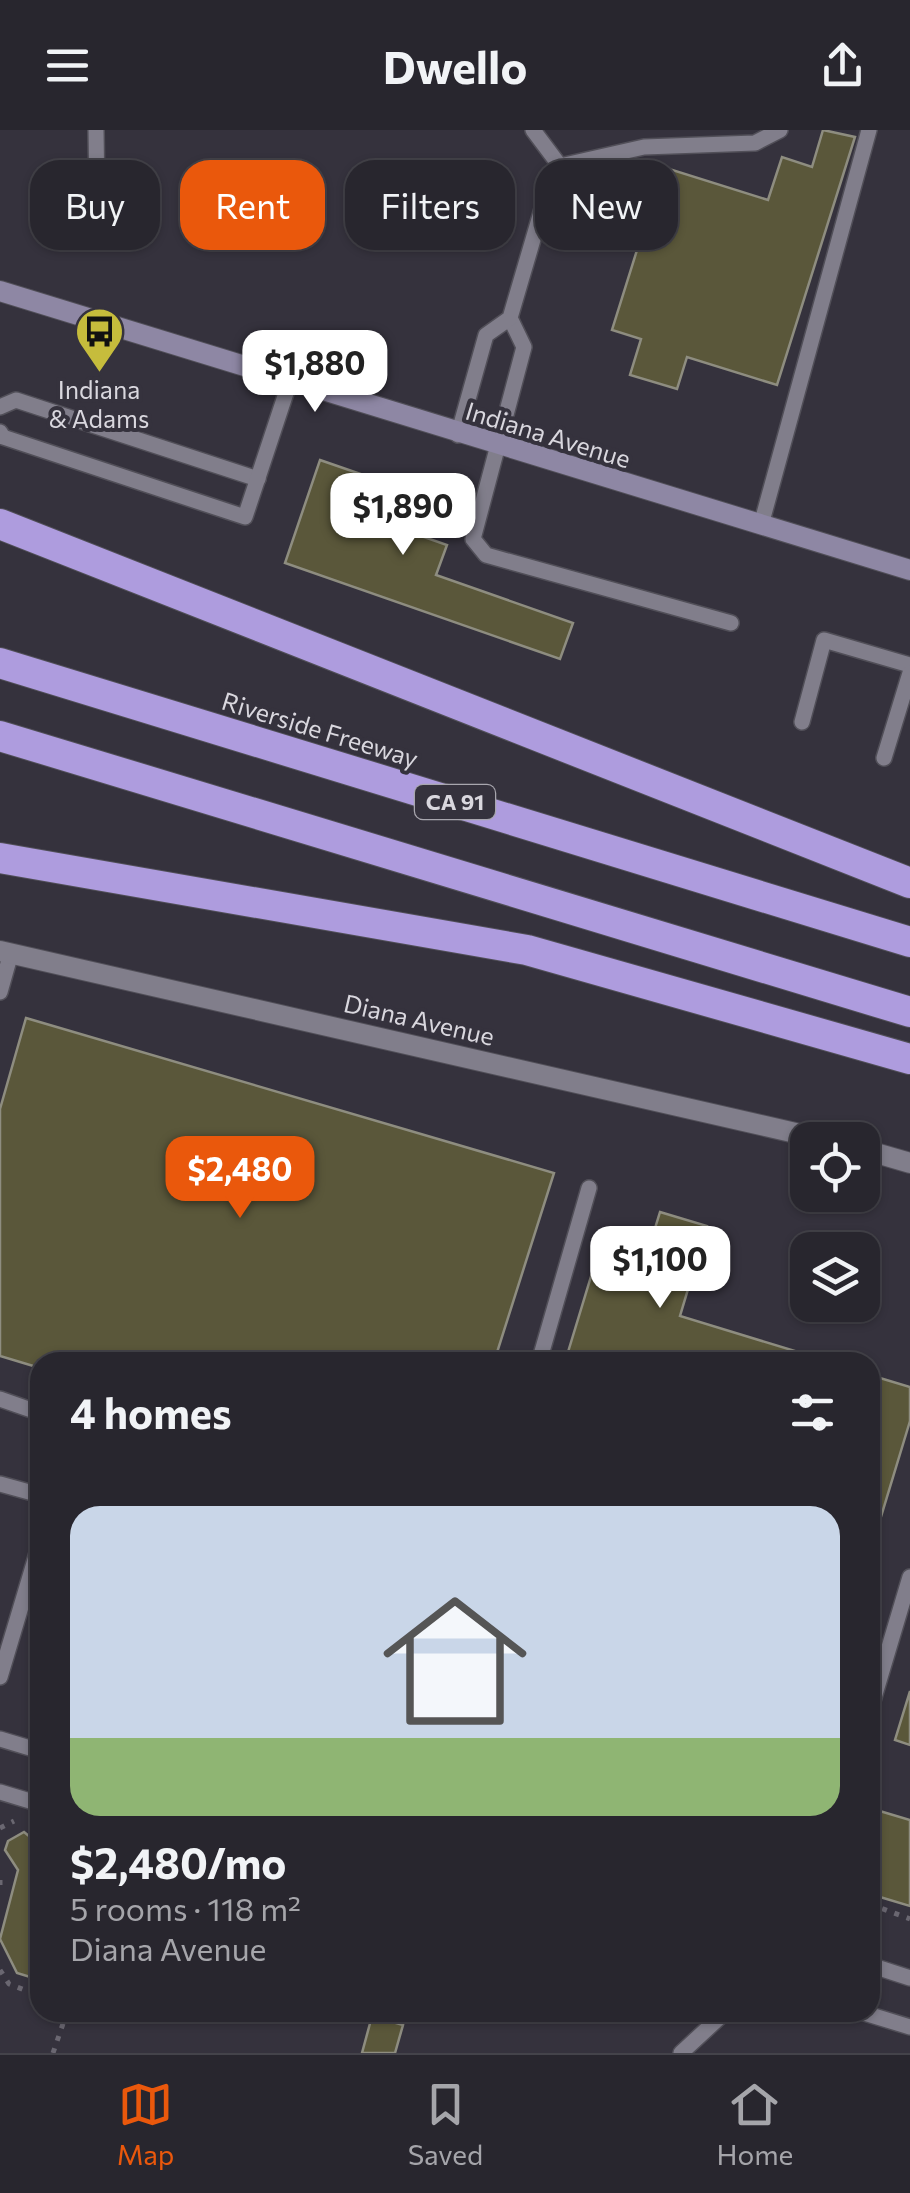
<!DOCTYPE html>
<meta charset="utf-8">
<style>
:root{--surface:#28262e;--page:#34323a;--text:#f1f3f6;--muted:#a5a5aa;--line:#44434a;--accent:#ea580c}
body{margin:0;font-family:Commissioner,sans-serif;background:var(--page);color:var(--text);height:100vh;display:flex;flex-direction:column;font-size:38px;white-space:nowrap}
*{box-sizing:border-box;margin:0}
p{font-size:32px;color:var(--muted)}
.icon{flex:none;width:55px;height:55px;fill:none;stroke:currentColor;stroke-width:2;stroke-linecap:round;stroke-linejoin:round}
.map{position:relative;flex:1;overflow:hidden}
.panel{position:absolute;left:30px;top:1222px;width:850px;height:670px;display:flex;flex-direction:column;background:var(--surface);border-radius:30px;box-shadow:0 2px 8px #0004,0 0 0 2px var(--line)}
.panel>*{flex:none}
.guide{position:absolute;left:30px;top:30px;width:850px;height:90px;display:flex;gap:20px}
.fabs{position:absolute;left:790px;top:992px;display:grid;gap:20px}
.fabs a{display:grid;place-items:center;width:90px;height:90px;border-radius:20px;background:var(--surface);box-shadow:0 2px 8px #0004,0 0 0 2px var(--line);font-size:50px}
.price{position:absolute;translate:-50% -85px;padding:0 22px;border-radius:20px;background:#fff;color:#222;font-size:32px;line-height:65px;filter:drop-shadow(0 2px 5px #0008)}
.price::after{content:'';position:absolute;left:50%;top:60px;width:30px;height:22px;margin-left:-15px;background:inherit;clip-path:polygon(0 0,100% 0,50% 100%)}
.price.active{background:var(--accent);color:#fff}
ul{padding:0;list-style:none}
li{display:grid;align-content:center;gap:20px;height:530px;padding:0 40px}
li+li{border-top:2px solid var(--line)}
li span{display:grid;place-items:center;height:310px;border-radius:30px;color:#555}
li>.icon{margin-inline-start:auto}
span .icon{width:180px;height:180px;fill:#fffc;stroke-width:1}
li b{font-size:42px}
h2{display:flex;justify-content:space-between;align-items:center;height:120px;padding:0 40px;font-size:42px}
.chip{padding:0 35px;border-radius:30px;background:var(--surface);box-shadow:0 2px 8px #0004,0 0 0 2px var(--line);font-size:35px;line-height:90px}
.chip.active{background:var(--accent);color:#fff}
header{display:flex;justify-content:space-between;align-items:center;height:130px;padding:0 40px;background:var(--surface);font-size:45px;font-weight:700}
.menu{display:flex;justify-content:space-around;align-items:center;height:140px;border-top:2px solid var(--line);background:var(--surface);font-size:28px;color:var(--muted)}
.menu a{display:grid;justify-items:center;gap:5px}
.menu .active{color:var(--accent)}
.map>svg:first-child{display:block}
</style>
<header><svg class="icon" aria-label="menu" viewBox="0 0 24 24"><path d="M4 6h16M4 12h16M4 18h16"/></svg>Dwello<svg class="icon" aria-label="share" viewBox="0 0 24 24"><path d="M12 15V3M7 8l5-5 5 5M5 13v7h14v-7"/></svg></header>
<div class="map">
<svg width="910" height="1923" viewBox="0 0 910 1923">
<rect width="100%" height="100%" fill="#35323d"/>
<g fill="#5a573a" stroke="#8e8d80" stroke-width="2.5">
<polygon points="823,0 855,7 777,255 687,227 677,259 630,245 641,209 612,200 663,37 768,70 782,27 812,37"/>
<polygon points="320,330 433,369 421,406 447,415 436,445 573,493 560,529 285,433"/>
<polygon points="26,888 554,1043 494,1232 40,1232 40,1238 0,1226 0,979"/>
<polygon points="660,1082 707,1096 680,1186 831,1232 565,1232 596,1130 641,1144"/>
<polygon points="870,1245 910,1257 910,1291 870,1423"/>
<polygon points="910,1561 910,1615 895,1610"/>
<polygon points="873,1679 910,1690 910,1776 870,1764"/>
<polygon points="24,1702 40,1715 40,1850 17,1843 0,1809 18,1740 5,1720 8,1711"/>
<polygon points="372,1886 403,1895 395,1923 362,1923"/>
</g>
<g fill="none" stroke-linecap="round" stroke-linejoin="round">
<defs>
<g id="lane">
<polyline points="96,0 97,67"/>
<polyline points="533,0 560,36"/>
<polyline points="510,188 524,217 473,409 486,425 731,493"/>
<polyline points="0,277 16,270 258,349"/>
<polyline points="0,302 3,307 245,387 290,251"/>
<polyline points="458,305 486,205 510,188 544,72 560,36 644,17 755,13 780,0"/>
<polyline points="761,395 869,0"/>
<polyline points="802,592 824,510 910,535"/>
<polyline points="884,628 910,543"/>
<polyline points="0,862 11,823"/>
<polyline points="539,1232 589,1058"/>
<polyline points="0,1269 40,1283"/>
<polyline points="0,1354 40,1365"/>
<polyline points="0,1547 40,1413"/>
<polyline points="870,1581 910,1447"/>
<polyline points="0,1609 40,1621"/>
<polyline points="0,1662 40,1674"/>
<polyline points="870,1835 910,1848"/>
<polyline points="861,1882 910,1897"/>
<polyline points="681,1923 721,1886"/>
</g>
<g id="street">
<polyline points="0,821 826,1010"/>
<polyline points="862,1019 910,1033"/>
</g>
<polyline id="secondary" points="0,161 910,440"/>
<g id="highway">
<polyline points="0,394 910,753"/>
<polyline points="0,533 910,812"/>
<polyline points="0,606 910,882"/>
<polyline points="0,728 527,820 910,929"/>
</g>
</defs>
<use href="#lane" stroke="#514f58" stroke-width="18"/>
<use href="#street" stroke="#514f58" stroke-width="22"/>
<use href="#secondary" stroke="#514f58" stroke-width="22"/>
<use href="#highway" stroke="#514f58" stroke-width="32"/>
<g stroke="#6a6771" stroke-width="5" stroke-dasharray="5 8" stroke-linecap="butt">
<polyline points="0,1698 14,1691"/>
<polyline points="0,1750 0,1762"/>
<polyline points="870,1774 910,1789"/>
<polyline points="0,1840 9,1854 40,1866"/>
<polyline points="53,1923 67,1882"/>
</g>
<use href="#lane" stroke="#817e8b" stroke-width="15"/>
<use href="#street" stroke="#817e8b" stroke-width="20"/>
<use href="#secondary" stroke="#8e87a4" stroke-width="20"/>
<use href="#highway" stroke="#ae9cde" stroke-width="30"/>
</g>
<defs>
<symbol id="bus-pin" viewBox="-11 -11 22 30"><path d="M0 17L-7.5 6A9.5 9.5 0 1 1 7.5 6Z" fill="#c6bc3c" stroke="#35323d"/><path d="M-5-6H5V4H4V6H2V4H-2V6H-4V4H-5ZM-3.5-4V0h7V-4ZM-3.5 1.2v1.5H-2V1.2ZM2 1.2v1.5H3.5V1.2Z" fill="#111"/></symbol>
</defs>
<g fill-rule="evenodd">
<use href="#bus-pin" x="72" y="174" width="55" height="75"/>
</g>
<g text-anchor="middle" stroke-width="8" stroke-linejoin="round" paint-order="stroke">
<rect fill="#35323d" stroke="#a8a6ae" stroke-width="2.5" x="415" y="655" width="80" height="34" rx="8"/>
<g font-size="22" font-weight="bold" fill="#d9d7de">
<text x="455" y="680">CA 91</text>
</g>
<g font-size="25" fill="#d9d7de" stroke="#35323d">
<text x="99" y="269">Indiana<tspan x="99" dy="29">&amp; Adams</tspan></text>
</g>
<g font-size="25" fill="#d9d7de" stroke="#35323d">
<text transform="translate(548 305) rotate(17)" y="9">Indiana Avenue</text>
<text transform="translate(320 600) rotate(17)" y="9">Riverside Freeway</text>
<text transform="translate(419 890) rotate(13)" y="9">Diana Avenue</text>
</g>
</g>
</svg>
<div class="fabs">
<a><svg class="icon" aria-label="locate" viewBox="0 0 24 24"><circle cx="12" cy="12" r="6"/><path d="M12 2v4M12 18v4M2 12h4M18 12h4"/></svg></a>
<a><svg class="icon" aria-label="layers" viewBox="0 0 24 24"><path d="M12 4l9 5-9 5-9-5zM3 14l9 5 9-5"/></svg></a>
</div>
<b class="price" style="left:315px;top:285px">$1,880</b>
<b class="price" style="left:403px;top:428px">$1,890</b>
<b class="price active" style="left:240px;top:1091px">$2,480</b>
<b class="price" style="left:660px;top:1181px">$1,100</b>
<div class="guide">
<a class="chip">Buy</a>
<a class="chip active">Rent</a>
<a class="chip">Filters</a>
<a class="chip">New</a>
</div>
<section class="panel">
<h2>4 homes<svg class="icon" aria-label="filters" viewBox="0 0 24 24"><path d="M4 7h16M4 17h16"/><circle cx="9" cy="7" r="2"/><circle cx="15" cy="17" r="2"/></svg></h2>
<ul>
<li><span style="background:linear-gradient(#c9d6e8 75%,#8fb573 0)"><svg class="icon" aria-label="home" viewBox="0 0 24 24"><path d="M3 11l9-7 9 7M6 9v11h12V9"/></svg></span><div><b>$2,480/mo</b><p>5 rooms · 118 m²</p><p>Diana Avenue</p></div></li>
</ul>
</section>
</div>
<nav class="menu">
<a class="active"><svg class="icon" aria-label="map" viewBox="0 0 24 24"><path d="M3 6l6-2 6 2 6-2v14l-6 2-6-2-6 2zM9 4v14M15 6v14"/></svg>Map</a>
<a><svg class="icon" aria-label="saved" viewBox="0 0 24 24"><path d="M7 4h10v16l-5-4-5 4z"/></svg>Saved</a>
<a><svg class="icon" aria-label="home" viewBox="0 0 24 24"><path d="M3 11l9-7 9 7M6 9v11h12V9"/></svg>Home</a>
</nav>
